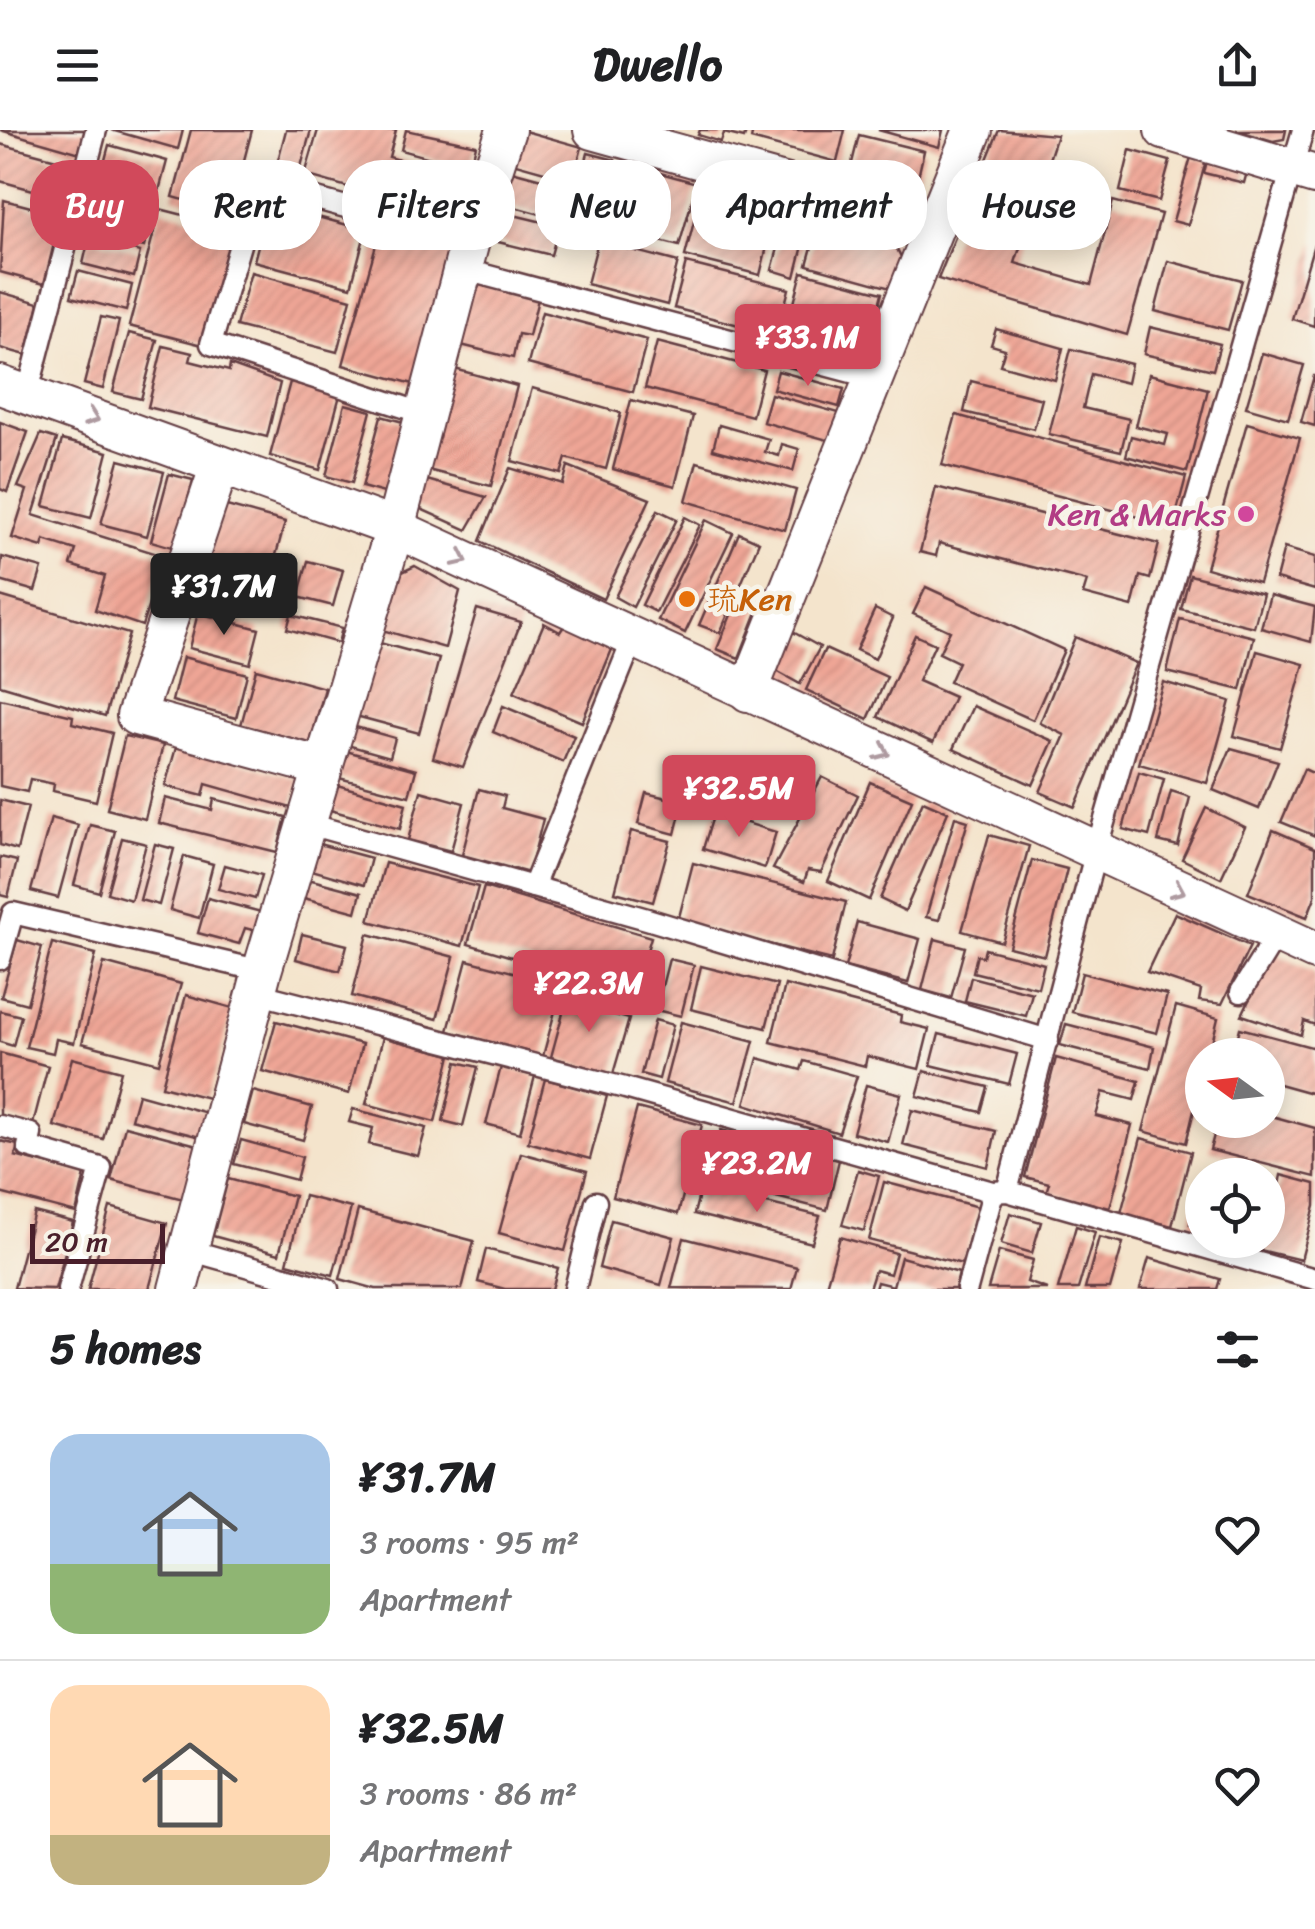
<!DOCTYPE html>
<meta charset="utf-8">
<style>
:root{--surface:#fff;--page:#f2f2f2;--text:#202124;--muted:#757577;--line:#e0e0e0;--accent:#d1495b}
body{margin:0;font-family:Sriracha,"Klee One",sans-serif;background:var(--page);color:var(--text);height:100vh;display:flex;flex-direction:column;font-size:38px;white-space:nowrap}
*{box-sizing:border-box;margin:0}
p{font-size:32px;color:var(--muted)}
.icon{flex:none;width:55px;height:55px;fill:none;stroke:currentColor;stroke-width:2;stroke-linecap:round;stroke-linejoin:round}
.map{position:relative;height:1159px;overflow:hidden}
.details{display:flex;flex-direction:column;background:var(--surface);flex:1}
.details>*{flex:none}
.guide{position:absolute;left:30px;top:30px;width:1255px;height:90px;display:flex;gap:20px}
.needle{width:65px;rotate:285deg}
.buttons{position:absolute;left:1185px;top:908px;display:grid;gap:20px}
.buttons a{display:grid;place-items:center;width:100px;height:100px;border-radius:50%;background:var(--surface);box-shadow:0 5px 25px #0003;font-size:50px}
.scale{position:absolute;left:30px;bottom:25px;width:135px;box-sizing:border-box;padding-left:10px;border:5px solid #4a1f2b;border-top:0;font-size:28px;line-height:35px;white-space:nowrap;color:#4a1f2b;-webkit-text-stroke:8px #f7f3e8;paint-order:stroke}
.price{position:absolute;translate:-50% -85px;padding:0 22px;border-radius:10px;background:var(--accent);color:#fff;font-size:32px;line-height:65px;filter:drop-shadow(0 2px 5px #0008)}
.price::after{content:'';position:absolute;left:50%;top:60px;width:30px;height:22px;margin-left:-15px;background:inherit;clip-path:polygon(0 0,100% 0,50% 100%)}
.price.on{background:#222;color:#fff}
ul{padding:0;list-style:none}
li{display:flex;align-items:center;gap:30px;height:250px;padding:0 50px}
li+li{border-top:2px solid var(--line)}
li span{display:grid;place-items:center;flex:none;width:280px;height:200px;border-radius:30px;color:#555}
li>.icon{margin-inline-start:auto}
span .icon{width:120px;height:120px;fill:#fffc;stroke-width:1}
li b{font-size:42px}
h2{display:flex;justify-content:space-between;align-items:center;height:120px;padding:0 50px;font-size:42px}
.chip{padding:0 35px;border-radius:40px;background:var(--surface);box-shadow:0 5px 25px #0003;font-size:35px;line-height:90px}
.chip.on{background:var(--accent);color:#fff}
header{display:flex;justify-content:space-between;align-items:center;height:130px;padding:0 50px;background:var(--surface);font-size:45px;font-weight:800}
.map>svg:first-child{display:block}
</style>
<header><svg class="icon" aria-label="menu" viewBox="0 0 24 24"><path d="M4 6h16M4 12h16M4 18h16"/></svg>Dwello<svg class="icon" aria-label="share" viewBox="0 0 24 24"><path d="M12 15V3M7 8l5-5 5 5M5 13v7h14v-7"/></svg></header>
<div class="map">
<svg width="1315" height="1159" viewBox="0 0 1315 1159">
<defs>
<pattern id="building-hatch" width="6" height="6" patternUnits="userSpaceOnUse" patternTransform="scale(2.5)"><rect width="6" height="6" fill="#efa696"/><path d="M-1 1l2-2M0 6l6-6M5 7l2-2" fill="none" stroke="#ce8e81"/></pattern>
</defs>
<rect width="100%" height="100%" fill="#f7f3e8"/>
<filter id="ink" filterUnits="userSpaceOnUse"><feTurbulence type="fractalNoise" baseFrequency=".01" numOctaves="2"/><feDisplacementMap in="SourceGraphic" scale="20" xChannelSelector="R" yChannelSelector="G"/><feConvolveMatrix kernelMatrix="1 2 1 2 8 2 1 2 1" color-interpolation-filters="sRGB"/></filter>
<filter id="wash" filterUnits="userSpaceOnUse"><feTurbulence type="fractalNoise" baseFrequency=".0048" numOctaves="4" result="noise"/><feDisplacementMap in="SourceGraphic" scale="40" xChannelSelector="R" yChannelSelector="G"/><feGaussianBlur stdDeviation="2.25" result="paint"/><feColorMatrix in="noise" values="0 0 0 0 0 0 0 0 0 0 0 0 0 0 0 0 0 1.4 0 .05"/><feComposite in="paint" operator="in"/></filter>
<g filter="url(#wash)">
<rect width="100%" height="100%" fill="#f4e4cc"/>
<g id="blocks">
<g fill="url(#building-hatch)">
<polygon points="0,0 86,0 80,23"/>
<polygon points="111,0 183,0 178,19"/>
<polygon points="191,0 252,0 230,83 173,67"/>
<polygon points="286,0 311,0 299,44 276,38"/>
<polygon points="318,0 396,0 389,27 464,48 453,87 305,45"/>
<polygon points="406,0 476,15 470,39 401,20"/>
<polygon points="521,0 582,17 573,50 512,33"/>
<polygon points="700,0 747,0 744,8 724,3 721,12 698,5"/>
<polygon points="753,0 845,0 837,32 751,9"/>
<polygon points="878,0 943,0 939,17"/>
<polygon points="999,0 1057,5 1015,133 1091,155 1113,71 1161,84 1127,205 938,149"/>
<polygon points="1236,0 1286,0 1284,9 1273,11"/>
<polygon points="859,5 924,21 914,65 848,49"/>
<polygon points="0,14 75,34 66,69 0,51"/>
<polygon points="109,15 167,31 144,117 86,102"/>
<polygon points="1130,20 1170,31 1159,71 1120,61"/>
<polygon points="588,23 615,30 597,99 570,91"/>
<polygon points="1191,27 1206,31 1188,95 1173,91"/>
<polygon points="1207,31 1247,42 1244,53 1204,43"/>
<polygon points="620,32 697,53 679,116 603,96"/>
<polygon points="508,40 571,57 562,90 500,73"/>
<polygon points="702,61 776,80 760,145 685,126"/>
<polygon points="4,70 61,85 44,154 0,142"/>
<polygon points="269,74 366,100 351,157 254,131"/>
<polygon points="789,78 811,84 795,147 772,140"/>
<polygon points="160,79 234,98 202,215 129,196"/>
<polygon points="497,81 559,96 551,125 490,110"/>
<polygon points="820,88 893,111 902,129 894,159 807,135"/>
<polygon points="380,100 454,119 417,255 343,235"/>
<polygon points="89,108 140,122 134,147 83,134"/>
<polygon points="598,111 678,132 667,175 587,154"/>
<polygon points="1314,114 1315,114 1314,196 1292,189"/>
<polygon points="1168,131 1242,150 1228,200 1155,181"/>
<polygon points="686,133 789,159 777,205 674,178"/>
<polygon points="78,141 132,155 126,181 71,167"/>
<polygon points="251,142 351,169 337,222 236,196"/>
<polygon points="802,142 882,163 871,206 791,185"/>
<polygon points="472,153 538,169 529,206 518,204 513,228 457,214"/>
<polygon points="0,162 39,173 26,225 0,218"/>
<polygon points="542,182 647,210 633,262 528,234"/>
<polygon points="101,187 119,191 103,259 84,254"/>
<polygon points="789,192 862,212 858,227 785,207"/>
<polygon points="1150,197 1220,214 1213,240 1144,224"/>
<polygon points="996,199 1063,218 1055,250 1000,235 1005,219 991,215"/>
<polygon points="129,203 157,210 141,269 113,262"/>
<polygon points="657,212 764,240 752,286 645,258"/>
<polygon points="163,216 192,223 190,231 229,241 230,235 280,253 267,307 148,277"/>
<polygon points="1071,219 1131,234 1127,253 1091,244 1083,278 1129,289 1121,321 1049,304"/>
<polygon points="1262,223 1304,235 1288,289 1246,277"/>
<polygon points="451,238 517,256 491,356 424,339"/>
<polygon points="778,241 844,259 839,277 773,259"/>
<polygon points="1149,244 1208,259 1187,342 1126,326 1131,306 1165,315 1168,304 1136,296"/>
<polygon points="1314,246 1315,246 1315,296 1301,292"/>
<polygon points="971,251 1042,269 1034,299 964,282"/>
<polygon points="290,252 340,265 320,340 270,326"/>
<polygon points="532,258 621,283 606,339 566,328 561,344 512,331"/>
<polygon points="771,264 839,283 831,311 763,292"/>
<polygon points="631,270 693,286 675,356 613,339"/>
<polygon points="345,274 371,281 352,353 326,346"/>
<polygon points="956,285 1186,347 1173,396 942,335"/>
<polygon points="381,286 403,292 384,363 362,357"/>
<polygon points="0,292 28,302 7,362 0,359"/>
<polygon points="1247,293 1300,308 1259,453 1206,438"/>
<polygon points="719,295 769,309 765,322 779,326 782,314 799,319 793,341 713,319"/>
<polygon points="41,304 57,309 33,385 164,426 142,496 95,480 105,446 71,435 76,420 44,410 42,417 12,408 27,360 18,357"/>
<polygon points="62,310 108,322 91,388 44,376"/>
<polygon points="119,330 164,342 147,406 101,394"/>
<polygon points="697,332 796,360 785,400 686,371"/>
<polygon points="568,336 650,369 603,469 480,411 510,338 563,354"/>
<polygon points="169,344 193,350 175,418 151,411"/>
<polygon points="420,348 486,367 467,400 412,375"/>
<polygon points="936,357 1159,414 1150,449 1140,446 1132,477 1083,464 1087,451 939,413 936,426 920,422"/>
<polygon points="223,375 285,392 261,480 199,463"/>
<polygon points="658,380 677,389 633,477 615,467"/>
<polygon points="685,387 700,395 656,482 642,475"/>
<polygon points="706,390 733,403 685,503 658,490"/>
<polygon points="739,403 759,412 720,503 699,495"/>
<polygon points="1284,418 1315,427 1315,460 1276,449"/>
<polygon points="2,427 42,438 35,461 0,451"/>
<polygon points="308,431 343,440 333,476 298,467"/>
<polygon points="415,436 460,461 445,518 382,500 398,444"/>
<polygon points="1190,445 1263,464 1254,497 1181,479"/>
<polygon points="926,457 1064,520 1033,590 949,552 958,532 939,523 950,501 913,484"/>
<polygon points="1270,465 1315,477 1311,512 1261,498"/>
<polygon points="0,466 129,504 105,586 0,555"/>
<polygon points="738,468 759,477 739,528 717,519"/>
<polygon points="477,479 521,492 463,637 433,628"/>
<polygon points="875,479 893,488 875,529 856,520"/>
<polygon points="198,483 259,499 250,534 189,518"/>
<polygon points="291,485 342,498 338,513 287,499"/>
<polygon points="1180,489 1254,507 1241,560 1167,542"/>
<polygon points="544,493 560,502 564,496 613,517 582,592 514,563"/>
<polygon points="793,502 820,517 800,554 773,539"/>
<polygon points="915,505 935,514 918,551 954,567 933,613 878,587"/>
<polygon points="1075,507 1136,533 1075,677 1040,662 1065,605 1040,593"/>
<polygon points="376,512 439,529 419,603 356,586"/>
<polygon points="825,519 887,547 868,589 806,560"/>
<polygon points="1257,521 1304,534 1280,618 1234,606"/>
<polygon points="183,527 247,544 236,588 172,571"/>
<polygon points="256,539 325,558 310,613 241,595"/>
<polygon points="1163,552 1230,571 1207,653 1139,634"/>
<polygon points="0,569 73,586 72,593 112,603 96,671 53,661 54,654 30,649 27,662 0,656"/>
<polygon points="503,576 574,606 563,632 493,602"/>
<polygon points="973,576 1053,611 1033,655 953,619"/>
<polygon points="352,596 395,608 390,627 347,615"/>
<polygon points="125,606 163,615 145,689 107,679"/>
<polygon points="177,614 299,650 291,678 206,654 203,666 165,656"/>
<polygon points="1231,618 1278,631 1259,679 1213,660"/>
<polygon points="346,621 416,640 409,666 339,648"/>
<polygon points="1304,639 1315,644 1315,706 1281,692"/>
<polygon points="1139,642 1164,649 1149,706 1123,699"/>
<polygon points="822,647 858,665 821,742 808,740 804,752 773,739"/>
<polygon points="870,652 912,670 869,770 828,751"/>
<polygon points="337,655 406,674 400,699 330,680"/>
<polygon points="479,659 505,666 502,678 543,689 529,743 462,725"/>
<polygon points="421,661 464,673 451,721 408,710"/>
<polygon points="1171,661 1190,667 1178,716 1158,711"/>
<polygon points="646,663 683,672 675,704 638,694"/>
<polygon points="165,668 212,680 214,669 286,687 277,722 159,693"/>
<polygon points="0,670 28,677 17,720 0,715"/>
<polygon points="923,671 948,682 905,781 880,769"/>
<polygon points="1206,678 1245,697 1221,748 1182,729"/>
<polygon points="714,683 776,702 765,738 703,719"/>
<polygon points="955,687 968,691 939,790 926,787"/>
<polygon points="51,688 78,695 58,768 31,761"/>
<polygon points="90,695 115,701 99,762 74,755"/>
<polygon points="1273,700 1315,718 1315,767 1307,787 1248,763"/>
<polygon points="631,701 670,711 653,772 615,762"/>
<polygon points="989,705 1029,716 1002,812 962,801"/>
<polygon points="122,708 146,714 131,770 107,763"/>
<polygon points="315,713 371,728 364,755 308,739"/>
<polygon points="155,714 174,719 159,775 140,770"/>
<polygon points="184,726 213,734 199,788 170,780"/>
<polygon points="0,727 17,731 8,767 0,765"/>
<polygon points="1032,730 1067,739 1045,826 1009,817"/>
<polygon points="385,733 478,757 462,816 369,791"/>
<polygon points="693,733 846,772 832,830 678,791"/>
<polygon points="225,735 262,745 255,769 218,759"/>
<polygon points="308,749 361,763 356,782 304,768"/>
<polygon points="484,757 651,807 629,881 591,870 597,852 468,814"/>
<polygon points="208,768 261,782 256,801 245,798 239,814 198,803"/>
<polygon points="1175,783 1250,816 1222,874 1199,871 1201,860 1147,842"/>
<polygon points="857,792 920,809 908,853 845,837"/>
<polygon points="302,804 347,815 340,841 296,829"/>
<polygon points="368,804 454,827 437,889 352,866"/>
<polygon points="935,809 965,817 951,868 922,860"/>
<polygon points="17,810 42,817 27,874 1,867"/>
<polygon points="52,813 96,824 74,913 56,909 53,923 26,917"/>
<polygon points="985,819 1044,834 1038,858 973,842 977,825 983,827"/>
<polygon points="1272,822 1315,842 1315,895 1304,891 1301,905 1242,885"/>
<polygon points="669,829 694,835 681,886 656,880"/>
<polygon points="467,830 562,855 543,926 448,901"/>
<polygon points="104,833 181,854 159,933 82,913"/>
<polygon points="701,836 777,855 766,898 691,879"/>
<polygon points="1082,843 1167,865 1157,903 1072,882"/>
<polygon points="971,847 1032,863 1026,886 965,871"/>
<polygon points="785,855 901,885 900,892 929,899 919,939 867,926 865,936 771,912"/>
<polygon points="570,857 588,862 584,876 629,889 613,944 551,927"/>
<polygon points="186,865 233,878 208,968 162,956"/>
<polygon points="1176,876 1218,888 1209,925 1202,925 1202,948 1186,1013 1143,1001"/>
<polygon points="0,881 21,886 13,916 0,912"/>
<polygon points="655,890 673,895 659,949 641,944"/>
<polygon points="276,891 362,914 349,964 262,941"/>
<polygon points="681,892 754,911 737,972 665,953"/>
<polygon points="1066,894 1154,917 1150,938 1060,915"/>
<polygon points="1240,898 1315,918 1315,964 1268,951 1268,925 1233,925"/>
<polygon points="939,904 1017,924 1009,954 931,935"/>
<polygon points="383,907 451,925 435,992 366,974"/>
<polygon points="0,923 48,936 33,994 0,985"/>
<polygon points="72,928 121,941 103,1009 54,996"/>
<polygon points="758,928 801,940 804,931 857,946 839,1003 745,974"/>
<polygon points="1056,928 1139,951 1134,970 1103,962 1096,986 1132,995 1110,1078 1046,1062 1049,1053 1025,1047"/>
<polygon points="457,932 478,937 463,996 443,991"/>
<polygon points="501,937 535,946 520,1003 486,994"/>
<polygon points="924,941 988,957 981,982 917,966"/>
<polygon points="545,949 607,966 590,1029 528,1012"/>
<polygon points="866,955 901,964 888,1012 853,1003"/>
<polygon points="253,961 312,977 303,1010 244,994"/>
<polygon points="138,964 207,983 200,1007 131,989"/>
<polygon points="637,978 702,995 678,1084 613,1067"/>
<polygon points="353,979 426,998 418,1026 369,1014 373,998 349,992"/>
<polygon points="912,980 996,1001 988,1037 903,1015"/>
<polygon points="1268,985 1315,998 1315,1047 1210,1020 1218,990 1268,990"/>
<polygon points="125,996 197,1015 183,1069 111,1050"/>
<polygon points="721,1000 839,1030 827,1080 709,1050"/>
<polygon points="1141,1008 1191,1022 1172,1096 1121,1083"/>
<polygon points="241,1010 302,1027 296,1050 234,1034"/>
<polygon points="0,1011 18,1015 15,1026 85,1044 76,1083 0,1063"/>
<polygon points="521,1023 587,1041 565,1121 499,1103"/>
<polygon points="858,1040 879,1046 864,1101 842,1095"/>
<polygon points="1281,1045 1315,1054 1315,1076 1301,1130 1260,1120 1263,1110 1268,1110"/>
<polygon points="228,1049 294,1066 279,1124 213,1106"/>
<polygon points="884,1052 978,1077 962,1134 869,1110"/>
<polygon points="1201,1053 1202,1053 1202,1097 1190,1094"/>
<polygon points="701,1057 820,1086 812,1113 694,1084"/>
<polygon points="304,1066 351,1078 333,1145 287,1133"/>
<polygon points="110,1077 167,1093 149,1159 88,1159"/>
<polygon points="358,1080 474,1111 462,1159 376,1159 340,1149"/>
<polygon points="34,1082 73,1092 55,1159 14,1158"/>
<polygon points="1010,1083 1041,1092 1032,1123 1001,1114"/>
<polygon points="611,1090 674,1107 661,1155 599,1138"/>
<polygon points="1076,1096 1095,1102 1078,1159 1058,1159"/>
<polygon points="840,1107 896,1123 890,1144 875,1140 869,1159 825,1159"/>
<polygon points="1099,1107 1123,1113 1110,1159 1085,1159"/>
<polygon points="684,1108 797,1137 791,1159 671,1158"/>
<polygon points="486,1119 558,1138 552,1159 505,1159 478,1152"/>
<polygon points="999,1121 1033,1130 1027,1152 1047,1159 988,1159"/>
<polygon points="901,1127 959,1143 955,1159 875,1159 877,1152 893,1156"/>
<polygon points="1149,1128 1220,1149 1217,1159 1140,1159"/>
</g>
</g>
</g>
<g filter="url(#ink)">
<use href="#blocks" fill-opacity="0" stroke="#643d43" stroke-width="2.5"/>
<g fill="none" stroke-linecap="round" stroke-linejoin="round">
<defs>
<g id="service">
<polyline points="462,139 874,248"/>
<polyline points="27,265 96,0"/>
<polyline points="422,283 211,214 258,53 470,111"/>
<polyline points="305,693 647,789 1048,910"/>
<polyline points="533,757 633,509"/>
<polyline points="0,829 13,783 262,841"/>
<polyline points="1241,862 1277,804"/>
<polyline points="256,863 625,958 993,1062 1007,1061 1315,1149"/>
<polyline points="0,996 31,1004 28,1017 101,1038 68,1159"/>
<polyline points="1007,1061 1097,717 1303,0"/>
<polyline points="189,1120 328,1159"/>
<polyline points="575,1159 596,1072"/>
<polyline points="967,1159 993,1062"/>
</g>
<g id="minor">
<polyline points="593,0 935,95"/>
<polyline points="1164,0 1315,45"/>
<polyline points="0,255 395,398 1315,821"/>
<polyline points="220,335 136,586 322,637"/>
<polyline points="748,562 973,0"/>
<polyline points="178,1159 262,841 395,398 470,111 506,0"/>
</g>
</defs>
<use href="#service" stroke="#643d43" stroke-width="25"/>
<use href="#minor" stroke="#643d43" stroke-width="42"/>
<use href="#service" stroke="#fff" stroke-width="20"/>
<use href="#minor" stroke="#fff" stroke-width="38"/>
</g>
<defs><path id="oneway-chevron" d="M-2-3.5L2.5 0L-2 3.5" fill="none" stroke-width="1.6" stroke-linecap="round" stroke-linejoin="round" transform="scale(2.5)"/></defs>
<g stroke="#ae9aa0">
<use href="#oneway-chevron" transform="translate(92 288) rotate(20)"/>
<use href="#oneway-chevron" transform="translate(461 429) rotate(25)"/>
<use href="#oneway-chevron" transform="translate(883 622) rotate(24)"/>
<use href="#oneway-chevron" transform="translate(1178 760) rotate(24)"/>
</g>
</g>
<circle fill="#d1479c" stroke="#f7f3e8" stroke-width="4" cx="1246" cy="384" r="10"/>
<circle fill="#e8710a" stroke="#f7f3e8" stroke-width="4" cx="687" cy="469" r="10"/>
<g text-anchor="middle" stroke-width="9" stroke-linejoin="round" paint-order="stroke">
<g font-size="32" fill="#b23c85" stroke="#f7f3e8" text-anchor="end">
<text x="1226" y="395">Ken &amp; Marks</text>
</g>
<g font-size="32" fill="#c56008" stroke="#f7f3e8" text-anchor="start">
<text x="707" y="480">琉Ken</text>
</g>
</g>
</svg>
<div class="buttons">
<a><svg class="needle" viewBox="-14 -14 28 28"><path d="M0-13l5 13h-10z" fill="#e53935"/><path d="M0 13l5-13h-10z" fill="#757577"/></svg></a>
<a><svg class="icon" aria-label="locate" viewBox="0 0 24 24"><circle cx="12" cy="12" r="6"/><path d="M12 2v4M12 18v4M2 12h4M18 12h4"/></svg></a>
</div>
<div class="scale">20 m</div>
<b class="price" style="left:808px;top:259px">¥33.1M</b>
<b class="price on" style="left:224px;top:508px">¥31.7M</b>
<b class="price" style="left:739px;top:710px">¥32.5M</b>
<b class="price" style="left:589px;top:905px">¥22.3M</b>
<b class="price" style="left:757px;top:1085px">¥23.2M</b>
<div class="guide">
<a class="chip on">Buy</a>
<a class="chip">Rent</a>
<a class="chip">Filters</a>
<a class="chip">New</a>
<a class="chip">Apartment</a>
<a class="chip">House</a>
</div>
</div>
<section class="details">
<h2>5 homes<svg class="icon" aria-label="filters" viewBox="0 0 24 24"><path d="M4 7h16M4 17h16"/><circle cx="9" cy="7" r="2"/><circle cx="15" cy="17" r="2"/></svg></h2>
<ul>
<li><span style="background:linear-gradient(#a9c7e8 65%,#8fb573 0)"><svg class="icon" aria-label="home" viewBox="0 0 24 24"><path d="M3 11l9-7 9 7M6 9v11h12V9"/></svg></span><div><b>¥31.7M</b><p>3 rooms · 95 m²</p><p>Apartment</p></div><svg class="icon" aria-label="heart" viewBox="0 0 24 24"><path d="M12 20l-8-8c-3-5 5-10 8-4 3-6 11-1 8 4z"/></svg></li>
<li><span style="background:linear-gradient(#ffd9b3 75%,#c2b280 0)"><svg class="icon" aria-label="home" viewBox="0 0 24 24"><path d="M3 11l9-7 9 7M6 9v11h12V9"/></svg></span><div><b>¥32.5M</b><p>3 rooms · 86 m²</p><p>Apartment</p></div><svg class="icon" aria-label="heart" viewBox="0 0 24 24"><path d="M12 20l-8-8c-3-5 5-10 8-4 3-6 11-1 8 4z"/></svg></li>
</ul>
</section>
